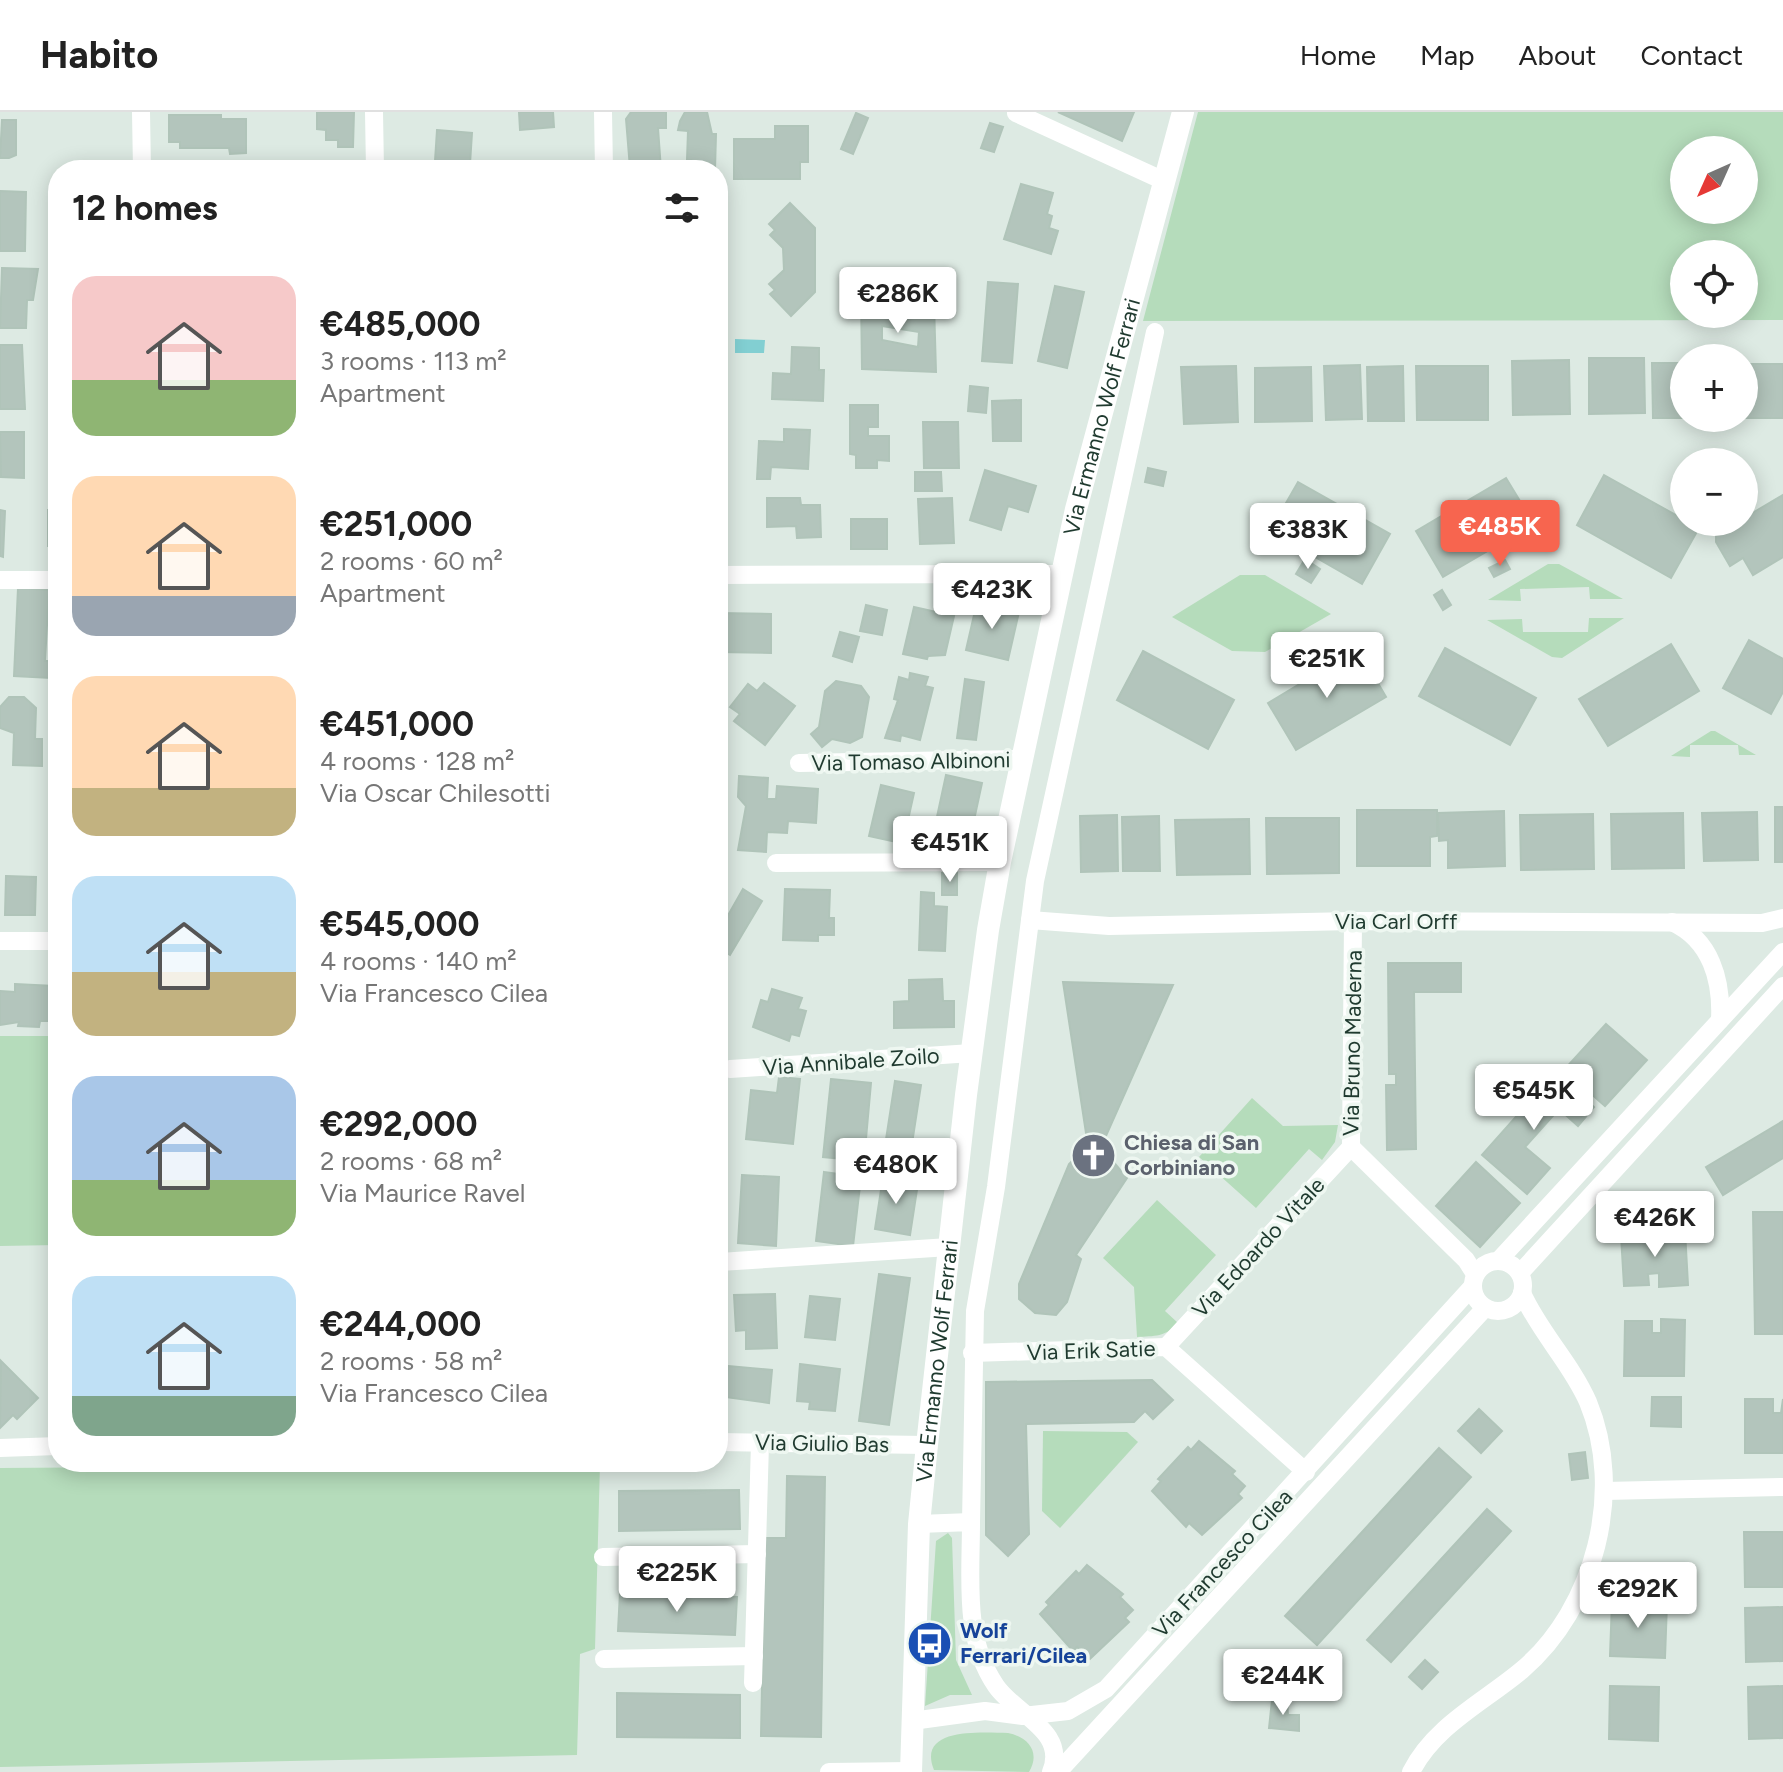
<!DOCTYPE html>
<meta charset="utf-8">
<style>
:root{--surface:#fff;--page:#f6f6f6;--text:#222;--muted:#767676;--line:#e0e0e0;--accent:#f7654f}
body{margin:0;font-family:Figtree,sans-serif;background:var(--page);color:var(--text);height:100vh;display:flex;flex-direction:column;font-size:30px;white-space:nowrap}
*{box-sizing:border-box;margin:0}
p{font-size:26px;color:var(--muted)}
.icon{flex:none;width:44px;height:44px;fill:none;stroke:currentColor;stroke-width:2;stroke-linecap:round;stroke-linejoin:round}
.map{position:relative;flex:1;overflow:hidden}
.details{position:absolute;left:48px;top:48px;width:680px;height:1312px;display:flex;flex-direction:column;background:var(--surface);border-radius:32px;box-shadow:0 4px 20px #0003}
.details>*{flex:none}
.needle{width:52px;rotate:225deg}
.controls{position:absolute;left:1670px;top:24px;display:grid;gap:16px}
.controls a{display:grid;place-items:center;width:88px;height:88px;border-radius:50%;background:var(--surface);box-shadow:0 4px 20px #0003;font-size:40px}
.price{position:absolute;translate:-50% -68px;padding:0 18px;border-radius:8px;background:#fff;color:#222;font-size:26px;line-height:52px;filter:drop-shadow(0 2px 4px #0008)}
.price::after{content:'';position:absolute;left:50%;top:48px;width:24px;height:18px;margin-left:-12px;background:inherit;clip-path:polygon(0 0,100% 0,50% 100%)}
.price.current{background:var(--accent);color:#fff}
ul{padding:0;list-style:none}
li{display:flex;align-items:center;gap:24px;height:200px;padding:0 24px}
li span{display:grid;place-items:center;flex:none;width:224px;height:160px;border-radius:24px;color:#555}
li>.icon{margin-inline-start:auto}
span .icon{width:96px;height:96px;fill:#fffc;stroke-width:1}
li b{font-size:34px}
h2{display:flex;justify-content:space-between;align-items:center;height:96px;padding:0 24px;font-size:34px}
header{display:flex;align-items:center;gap:48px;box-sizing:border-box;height:112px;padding:0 40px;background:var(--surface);border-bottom:2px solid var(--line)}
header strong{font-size:38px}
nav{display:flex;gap:44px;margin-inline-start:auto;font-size:28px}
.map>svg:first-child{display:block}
</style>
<header>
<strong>Habito</strong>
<nav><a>Home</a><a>Map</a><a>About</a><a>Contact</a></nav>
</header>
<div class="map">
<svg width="1783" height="1660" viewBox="0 0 1783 1660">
<rect width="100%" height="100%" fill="#ddeae3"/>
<g fill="#b5dcbb" fill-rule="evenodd">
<path d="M1198 0H1783V208L1143 209ZM1684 38H1744V98H1684ZM1684 142H1744V202H1684Z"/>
<polygon points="1548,452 1559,452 1623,487 1590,487 1589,475 1520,477 1521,489 1488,488"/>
<polygon points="1240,463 1265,463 1331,502 1265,540 1232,539 1172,505"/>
<polygon points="1589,506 1624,506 1562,546 1552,545 1487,508 1522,507 1523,520 1588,520"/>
<polygon points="1711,619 1715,619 1756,643 1739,643 1738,633 1690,633 1690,645 1671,644"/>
<polygon points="0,924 58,924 58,1133 0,1134"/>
<polygon points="1252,986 1283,1014 1338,1013 1335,1030 1322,1048 1309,1037 1256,1096 1199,1045"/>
<path d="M1157 1088 1216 1143 1165 1199 1178 1211C1166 1225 1154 1224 1137 1225L1134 1175 1103 1146Z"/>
<polygon points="1043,1319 1127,1320 1138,1330 1060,1416 1042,1399"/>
<polygon points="600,1352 595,1537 580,1542 577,1643 0,1655 0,1356"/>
<polygon points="948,1421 952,1426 956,1548 972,1583 950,1583 925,1594 936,1429"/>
<path d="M1008 1621C1028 1625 1041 1640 1029 1660L934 1658C916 1614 984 1621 1008 1621Z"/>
</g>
<polygon fill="#82cfd2" points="735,227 765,228 764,241 735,241"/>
<g fill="#b3c5bc" stroke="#b0c4b9" stroke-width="2" fill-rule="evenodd">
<polygon points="317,0 354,0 353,35 338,35 338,28 326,28 326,18 317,17"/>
<polygon points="519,0 553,0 554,15 520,18"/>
<polygon points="631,0 666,0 666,16 658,16 661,58 630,56 626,7"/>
<polygon points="707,0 712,22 716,22 715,58 691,58 691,48 687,48 688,19 678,18 680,9 685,0"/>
<polygon points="1058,0 1134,0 1122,29"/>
<polygon points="856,1 868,6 853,42 841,37"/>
<polygon points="169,3 221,3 221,7 246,7 246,41 230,42 229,36 180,36 180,30 169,30"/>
<polygon points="2,8 16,8 16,43 9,46 0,46"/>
<polygon points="990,11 1003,15 994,40 981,36"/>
<polygon points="775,14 808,14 808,50 800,50 800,67 734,67 734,27 775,27"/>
<polygon points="437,18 472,21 470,52 435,49"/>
<polygon points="1021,72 1053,81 1047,102 1052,104 1049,116 1058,119 1051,142 1004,127"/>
<polygon points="0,79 26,80 25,139 0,139"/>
<polygon points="790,91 815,116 815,180 791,204 770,182 775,178 769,172 784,158 783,136 770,123 775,118 769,112"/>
<rect x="718" y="116" width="7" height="20"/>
<polygon points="2,156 38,157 33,188 27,188 26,216 0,216"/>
<polygon points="988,170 1018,172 1012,251 982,249"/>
<polygon points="1055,174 1084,180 1067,256 1038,249"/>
<path d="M861 183 900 184 899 190 934 191 936 260 862 257ZM882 214 919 220 918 235 882 228Z"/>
<polygon points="0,233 22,233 25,297 0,297"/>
<polygon points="792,235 819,236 819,258 824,258 823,289 772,287 773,261 791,262"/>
<polygon points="1589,246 1644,246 1645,301 1589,302"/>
<polygon points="1569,248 1570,302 1513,303 1512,249"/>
<polygon points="1652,251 1684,251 1684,306 1653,306"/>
<polygon points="1744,252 1783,252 1783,306 1735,306 1744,306"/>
<polygon points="1360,253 1362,307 1326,308 1324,254"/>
<polygon points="1236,254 1238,310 1184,312 1181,255"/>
<polygon points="1403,254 1404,309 1368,309 1367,255"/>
<polygon points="1416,254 1488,254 1488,308 1417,308"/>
<polygon points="1311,255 1312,309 1255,310 1255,256"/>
<polygon points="970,274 988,276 986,301 968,299"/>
<polygon points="1021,288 1021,329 993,329 992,289"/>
<polygon points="850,293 878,293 878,315 868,315 868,324 889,324 889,349 877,348 877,356 856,356 856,343 850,342"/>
<polygon points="923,310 958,310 959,356 924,356"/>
<polygon points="784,317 810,318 808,357 771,355 770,367 757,367 759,329 784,330"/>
<polygon points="0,320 24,320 24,366 1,365"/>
<polygon points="1148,356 1166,360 1163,374 1145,370"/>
<polygon points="985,358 1036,374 1028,400 1008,394 1001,418 970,408"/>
<polygon points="915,360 941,360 942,379 915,379"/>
<polygon points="1604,363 1699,416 1671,466 1577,413"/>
<polygon points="1506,366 1534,412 1443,465 1416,419"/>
<polygon points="1298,370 1390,422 1362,472 1270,419"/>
<polygon points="1783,383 1783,445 1753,463 1743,446 1730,454 1716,430 1716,423 1737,410 1744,410 1744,406"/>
<polygon points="767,386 800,386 801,393 820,393 821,425 797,426 796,414 767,415"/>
<polygon points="952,386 954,431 920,432 918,387"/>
<polygon points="0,398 5,399 3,445 0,444"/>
<rect x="48" y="398" width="10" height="36"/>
<rect x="851" y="407" width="36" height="30"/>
<polygon points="1305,447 1320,457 1311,471 1296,462"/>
<polygon points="1505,448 1510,457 1494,465 1489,456"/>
<polygon points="18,476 49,478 45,549 52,549 51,566 14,564"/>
<polygon points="1442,478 1451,493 1443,498 1434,483"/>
<polygon points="977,490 1019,500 1008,548 966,538"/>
<polygon points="866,493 887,498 882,523 860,519"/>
<polygon points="914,495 954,504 945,543 928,544 927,547 903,542"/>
<polygon points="718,501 771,502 771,541 718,540"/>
<polygon points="840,520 859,525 852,550 833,544"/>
<polygon points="1749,528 1783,547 1783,580 1771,602 1723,576"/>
<polygon points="1671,532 1699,579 1608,634 1579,587"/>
<polygon points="1445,536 1536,586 1510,633 1419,584"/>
<polygon points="1358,537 1386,585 1296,638 1268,591"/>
<polygon points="1143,539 1234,588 1208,637 1117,588"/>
<polygon points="910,561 928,565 925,574 933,576 920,628 901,623 900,629 885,626 898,588 894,587 899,565 909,568"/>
<polygon points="965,567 984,570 976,628 957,626"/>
<polygon points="836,569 861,574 869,585 862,625 850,631 832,627 822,635 811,622 819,615 825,579"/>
<polygon points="764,571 795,594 765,633 734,609 740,602 730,595 748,572 757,579"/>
<polygon points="9,585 24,585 36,596 35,627 42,627 42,654 13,653 14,621 0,616 0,595"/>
<polygon points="946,663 982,671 968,736 932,728"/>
<polygon points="739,664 768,666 767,687 776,687 777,674 818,677 816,711 788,709 787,721 767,720 766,740 738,738 746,694 738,685"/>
<polygon points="881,673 914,681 904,726 893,723 892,729 869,724"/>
<rect x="1775" y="695" width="8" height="55"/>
<polygon points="1357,698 1437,698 1437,724 1430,725 1430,754 1357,754"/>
<polygon points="1504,699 1505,754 1448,756 1448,728 1439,729 1438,701"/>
<polygon points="1757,700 1758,748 1704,749 1702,701"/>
<polygon points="1683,701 1684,756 1612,757 1611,702"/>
<polygon points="1593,702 1594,757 1521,758 1520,703"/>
<polygon points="1117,703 1118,759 1081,760 1080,704"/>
<polygon points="1159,704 1160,759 1123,759 1122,705"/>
<polygon points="1266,706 1339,706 1339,761 1267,762"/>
<polygon points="1249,707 1250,762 1177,763 1175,708"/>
<rect x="942" y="761" width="15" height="22"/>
<polygon points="6,764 36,765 35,803 5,803"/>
<polygon points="743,777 762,789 730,843 718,836 718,821"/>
<polygon points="785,777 830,778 829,806 834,806 834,823 818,823 818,829 783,828"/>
<polygon points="921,780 934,781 934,794 947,795 945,839 919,838"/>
<polygon points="1388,851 1461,851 1461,880 1414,880 1416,1037 1387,1038 1386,973 1396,973 1396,962 1389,962"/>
<polygon points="942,867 943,889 954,889 954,915 894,916 894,890 909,889 909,868"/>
<polygon points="1063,870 1173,873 1101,1035 1127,1066 1076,1143 1081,1147 1067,1190 1056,1203 1035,1201 1019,1187 1019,1172 1069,1052 1088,1034"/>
<polygon points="15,872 54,874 52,909 40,909 39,915 18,914 19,910 0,913 0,879 15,880"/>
<polygon points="772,877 802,886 798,897 806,899 799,924 791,922 789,929 753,915 761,888 768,890"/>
<polygon points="1606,912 1647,948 1605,994 1564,958"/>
<polygon points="1555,961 1594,995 1578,1014 1559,997 1525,1035 1550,1056 1527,1082 1482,1043"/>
<polygon points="779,965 800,967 793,1032 746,1027 751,978 777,981"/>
<polygon points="831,967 871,971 864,1049 823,1045"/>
<polygon points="895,969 921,973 911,1038 885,1034"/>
<polygon points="1783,1009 1783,1046 1723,1083 1706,1055"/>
<polygon points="1476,1050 1520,1091 1480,1135 1436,1094"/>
<polygon points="824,1060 861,1065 853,1134 816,1129"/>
<polygon points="742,1063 779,1065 776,1134 738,1131"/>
<polygon points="883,1065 918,1071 910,1123 875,1117"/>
<polygon points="718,1075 722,1075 721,1123 718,1123"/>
<polygon points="1753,1100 1783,1100 1783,1222 1755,1222"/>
<polygon points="1685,1119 1688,1173 1659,1175 1659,1161 1648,1162 1649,1173 1624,1174 1621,1123"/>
<polygon points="879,1162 910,1166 889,1313 859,1309"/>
<polygon points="775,1182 777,1236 746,1237 746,1218 736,1219 734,1183"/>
<polygon points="810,1184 840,1187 835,1228 805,1225"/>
<polygon points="1661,1207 1685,1208 1684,1264 1624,1264 1625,1209 1652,1209 1652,1221 1661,1221"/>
<polygon points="1,1249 38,1286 17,1307 13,1303 0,1316"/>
<polygon points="800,1252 840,1257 835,1299 809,1297 810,1290 797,1289"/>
<polygon points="728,1254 772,1258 769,1291 725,1285"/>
<polygon points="1152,1268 1173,1288 1153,1307 1145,1299 1134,1310 1026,1312 1029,1422 1008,1444 986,1423 986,1270"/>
<polygon points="1652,1285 1681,1285 1681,1315 1651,1314"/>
<polygon points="1745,1287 1773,1287 1773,1301 1781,1301 1783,1287 1783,1341 1745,1341"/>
<polygon points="1479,1297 1502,1319 1481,1341 1458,1319"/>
<polygon points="1199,1329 1235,1359 1232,1362 1245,1374 1238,1382 1242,1386 1202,1423 1189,1411 1186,1415 1152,1379 1161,1369 1158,1367 1188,1335 1191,1338"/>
<polygon points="1439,1336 1471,1365 1317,1533 1285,1504"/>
<polygon points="1585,1340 1588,1366 1572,1368 1569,1342"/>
<polygon points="787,1364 825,1365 821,1625 761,1624 765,1426 786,1426"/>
<polygon points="739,1378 740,1417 619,1419 619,1379"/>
<polygon points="1487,1397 1511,1419 1391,1550 1367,1528"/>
<polygon points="1744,1420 1783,1420 1783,1475 1745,1475"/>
<polygon points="1087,1453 1123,1482 1120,1485 1133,1498 1125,1506 1129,1510 1090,1547 1077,1535 1073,1539 1040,1502 1049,1493 1046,1490 1076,1459 1079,1462"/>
<polygon points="620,1480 737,1485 735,1523 618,1519"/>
<polygon points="1612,1489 1667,1491 1665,1546 1610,1544"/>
<polygon points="1783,1495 1783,1549 1746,1550 1745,1496"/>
<polygon points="1425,1548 1438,1560 1422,1577 1409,1565"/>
<polygon points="1610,1574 1659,1575 1658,1629 1609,1627"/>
<polygon points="1783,1574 1783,1626 1749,1627 1748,1575"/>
<polygon points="617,1581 740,1583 740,1626 617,1625"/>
<polygon points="1272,1588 1287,1588 1288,1603 1299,1603 1299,1619 1269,1616"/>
</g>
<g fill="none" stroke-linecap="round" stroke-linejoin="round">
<g stroke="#fff" stroke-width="18">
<polyline points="141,0 142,58"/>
<polyline points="374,0 375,58"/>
<polyline points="603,0 604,58"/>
<polyline points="1016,1 1162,68"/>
<polyline points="718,463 1060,462"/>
<polyline points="0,468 58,468"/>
<polyline points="799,651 1023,647"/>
<polyline points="776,751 1000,750"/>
<polyline points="1030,808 1109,814 1353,809 1762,811 1783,806"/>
<polyline points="1353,809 1351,1035 1466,1148 1475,1162"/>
<path d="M1672 810C1711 828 1722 868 1720 908"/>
<polyline points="0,829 58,829"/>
<polyline points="730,957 972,941"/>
<polyline points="1499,1148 1783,840"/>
<circle cx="1498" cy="1174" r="25"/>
<polyline points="720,1150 949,1135"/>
<polyline points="1520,1161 1783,874"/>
<polyline points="1166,1235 1351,1035"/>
<polyline points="972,1241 1166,1235 1306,1360"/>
<polyline points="718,1330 927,1333"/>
<polyline points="0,1336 58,1334"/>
<polyline points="1605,1379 1783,1375"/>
<polyline points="971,1410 975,1199 996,1075 1035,769 1155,220"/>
<path d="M919 1412 971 1410C971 1467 963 1526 996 1574 1016 1603 1068 1619 1051 1660"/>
<polyline points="603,1445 757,1442"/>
<polyline points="604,1547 754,1544"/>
<polyline points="753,1571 760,1331"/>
<polyline points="912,1609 985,1599 1023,1604 1068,1599 1106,1577 1472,1175"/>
<polyline points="829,1660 911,1659"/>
<polyline points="1058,1660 1485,1196"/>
<path d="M1411 1660C1435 1613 1484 1590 1522 1558 1595 1496 1625 1379 1588 1290 1571 1251 1540 1221 1522 1181"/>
</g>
<path stroke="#fff" stroke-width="22" id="s1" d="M911 1660 919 1412 927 1333 966 983 988 818 1000 750 1076 397 1183 0"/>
</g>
<defs>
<symbol id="church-disc" viewBox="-11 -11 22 22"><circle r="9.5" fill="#6b7280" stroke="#eef7f1"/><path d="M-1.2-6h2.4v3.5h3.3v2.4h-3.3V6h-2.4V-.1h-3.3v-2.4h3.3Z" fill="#fff"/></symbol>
<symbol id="bus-disc" viewBox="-11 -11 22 22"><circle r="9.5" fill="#1a4fb4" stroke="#eef7f1"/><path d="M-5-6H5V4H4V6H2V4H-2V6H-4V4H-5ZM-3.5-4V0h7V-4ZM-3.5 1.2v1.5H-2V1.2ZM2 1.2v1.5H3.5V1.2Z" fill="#fff"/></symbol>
</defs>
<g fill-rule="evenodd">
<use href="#church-disc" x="1068" y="1018" width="51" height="51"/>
<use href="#bus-disc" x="904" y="1506" width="51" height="51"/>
</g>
<g text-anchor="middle" stroke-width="7" stroke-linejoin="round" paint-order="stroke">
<g font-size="22" fill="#1f3a2f" stroke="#eef7f1">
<text dy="8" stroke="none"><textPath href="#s1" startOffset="1372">Via Ermanno Wolf Ferrari</textPath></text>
<text transform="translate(911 649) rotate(-1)" y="8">Via Tomaso Albinoni</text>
<text x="1396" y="817">Via Carl Orff</text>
<text transform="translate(1352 931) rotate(-89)" y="8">Via Bruno Maderna</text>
<text transform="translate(851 949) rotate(-4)" y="8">Via Annibale Zoilo</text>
<text transform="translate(1258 1135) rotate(-47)" y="8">Via Edoardo Vitale</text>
<text transform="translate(1091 1238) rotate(-2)" y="8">Via Erik Satie</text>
<text dy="8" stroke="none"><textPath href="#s1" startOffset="412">Via Ermanno Wolf Ferrari</textPath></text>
<text transform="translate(822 1331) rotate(1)" y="8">Via Giulio Bas</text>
<text transform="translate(1222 1451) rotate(-47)" y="8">Via Francesco Cilea</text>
</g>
<g font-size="22" font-weight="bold" fill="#5b616d" stroke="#eef7f1" text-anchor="start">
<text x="1124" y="1038">Chiesa di San<tspan x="1124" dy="25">Corbiniano</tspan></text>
</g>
<g font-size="22" font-weight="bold" fill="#164399" stroke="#eef7f1" text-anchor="start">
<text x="960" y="1526">Wolf<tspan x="960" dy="25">Ferrari/Cilea</tspan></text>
</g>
</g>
</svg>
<div class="controls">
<a><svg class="needle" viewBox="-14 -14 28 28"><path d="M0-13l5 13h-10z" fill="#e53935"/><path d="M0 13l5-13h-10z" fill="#767676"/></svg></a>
<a><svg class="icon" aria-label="locate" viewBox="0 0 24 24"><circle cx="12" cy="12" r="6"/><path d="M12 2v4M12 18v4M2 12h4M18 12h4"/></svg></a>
<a>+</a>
<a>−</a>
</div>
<b class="price" style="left:898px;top:223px">€286K</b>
<b class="price current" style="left:1500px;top:456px">€485K</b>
<b class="price" style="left:1308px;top:459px">€383K</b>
<b class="price" style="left:992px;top:519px">€423K</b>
<b class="price" style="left:1327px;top:588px">€251K</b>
<b class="price" style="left:950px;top:772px">€451K</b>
<b class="price" style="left:1534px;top:1020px">€545K</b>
<b class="price" style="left:896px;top:1094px">€480K</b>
<b class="price" style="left:1655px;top:1147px">€426K</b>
<b class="price" style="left:677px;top:1502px">€225K</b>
<b class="price" style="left:1638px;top:1518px">€292K</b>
<b class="price" style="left:1283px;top:1605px">€244K</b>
<section class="details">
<h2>12 homes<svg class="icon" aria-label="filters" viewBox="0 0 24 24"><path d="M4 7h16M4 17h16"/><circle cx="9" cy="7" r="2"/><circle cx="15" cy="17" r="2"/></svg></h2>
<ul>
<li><span style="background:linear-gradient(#f6c9c9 65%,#8fb573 0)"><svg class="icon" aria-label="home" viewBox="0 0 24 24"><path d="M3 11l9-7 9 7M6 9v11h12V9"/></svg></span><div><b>€485,000</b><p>3 rooms · 113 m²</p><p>Apartment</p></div></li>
<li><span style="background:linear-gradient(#ffd9b3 75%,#9aa5b1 0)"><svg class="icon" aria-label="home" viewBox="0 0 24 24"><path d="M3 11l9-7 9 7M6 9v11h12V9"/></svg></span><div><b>€251,000</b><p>2 rooms · 60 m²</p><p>Apartment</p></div></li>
<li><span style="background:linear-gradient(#ffd9b3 70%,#c2b280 0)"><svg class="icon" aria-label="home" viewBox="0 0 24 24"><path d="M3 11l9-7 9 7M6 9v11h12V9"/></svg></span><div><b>€451,000</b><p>4 rooms · 128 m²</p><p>Via Oscar Chilesotti</p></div></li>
<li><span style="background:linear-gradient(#bfe0f5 60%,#c2b280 0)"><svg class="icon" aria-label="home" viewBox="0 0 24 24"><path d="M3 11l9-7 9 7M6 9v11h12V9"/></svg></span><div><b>€545,000</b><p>4 rooms · 140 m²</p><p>Via Francesco Cilea</p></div></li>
<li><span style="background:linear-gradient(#a9c7e8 65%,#8fb573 0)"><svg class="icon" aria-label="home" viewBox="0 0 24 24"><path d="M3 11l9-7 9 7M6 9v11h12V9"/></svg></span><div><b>€292,000</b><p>2 rooms · 68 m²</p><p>Via Maurice Ravel</p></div></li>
<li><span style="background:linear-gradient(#bfe0f5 75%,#7fa58c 0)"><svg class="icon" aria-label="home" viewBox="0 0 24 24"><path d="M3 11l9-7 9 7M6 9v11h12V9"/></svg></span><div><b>€244,000</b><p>2 rooms · 58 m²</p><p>Via Francesco Cilea</p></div></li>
</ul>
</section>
</div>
